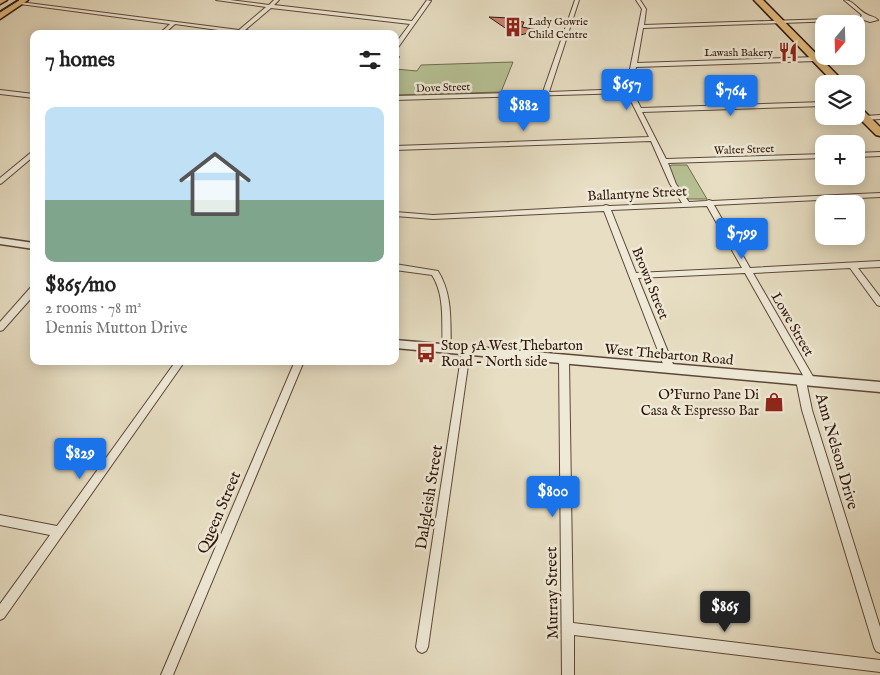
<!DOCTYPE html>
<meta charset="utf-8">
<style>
:root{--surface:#fff;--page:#f6f6f6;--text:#222;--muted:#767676;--line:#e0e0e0;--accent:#1a73e8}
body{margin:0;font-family:"IM FELL English",serif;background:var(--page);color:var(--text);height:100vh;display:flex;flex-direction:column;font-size:19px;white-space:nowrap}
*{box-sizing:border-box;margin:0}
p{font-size:16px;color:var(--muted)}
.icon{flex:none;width:28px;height:28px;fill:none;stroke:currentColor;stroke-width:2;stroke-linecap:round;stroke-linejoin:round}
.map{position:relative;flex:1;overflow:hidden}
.sheet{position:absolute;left:30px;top:30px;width:369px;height:335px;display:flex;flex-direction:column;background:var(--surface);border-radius:10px;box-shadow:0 2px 12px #0003}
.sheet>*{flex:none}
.needle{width:32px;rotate:199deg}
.controls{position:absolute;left:815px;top:15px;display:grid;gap:10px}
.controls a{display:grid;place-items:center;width:50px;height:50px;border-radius:10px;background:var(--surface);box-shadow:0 2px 12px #0003;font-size:25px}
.price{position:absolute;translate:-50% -42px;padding:0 11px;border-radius:5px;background:var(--accent);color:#fff;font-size:16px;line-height:32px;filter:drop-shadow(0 1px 2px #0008)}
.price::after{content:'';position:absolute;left:50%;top:30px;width:15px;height:11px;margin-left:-8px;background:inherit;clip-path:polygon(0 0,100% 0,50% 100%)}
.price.current{background:#222;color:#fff}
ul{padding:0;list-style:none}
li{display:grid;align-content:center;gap:10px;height:265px;padding:0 15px}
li+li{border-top:1px solid var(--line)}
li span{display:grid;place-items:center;height:155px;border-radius:10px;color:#555}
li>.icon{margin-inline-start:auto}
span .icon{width:90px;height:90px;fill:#fffc;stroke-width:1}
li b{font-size:21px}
h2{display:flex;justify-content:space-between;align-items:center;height:60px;padding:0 15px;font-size:21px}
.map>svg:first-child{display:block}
</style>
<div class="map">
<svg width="880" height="675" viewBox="0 0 880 675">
<rect width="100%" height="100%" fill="#e7dec3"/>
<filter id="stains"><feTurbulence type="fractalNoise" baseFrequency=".004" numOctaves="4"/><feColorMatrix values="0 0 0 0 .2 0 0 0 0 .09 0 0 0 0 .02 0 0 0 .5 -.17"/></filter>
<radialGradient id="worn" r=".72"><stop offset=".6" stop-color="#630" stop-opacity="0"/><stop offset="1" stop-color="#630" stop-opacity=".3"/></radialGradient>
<g fill="#b6c194" stroke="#726b4f">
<polygon points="513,62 501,92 395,95 395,69 417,71 421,65"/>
<polygon points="672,165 687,165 707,199 688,199 675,184 669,166"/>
</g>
<polygon fill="#cc8274" stroke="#2f150a" points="489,17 510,18 514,21 524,22 522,27 539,30 517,36"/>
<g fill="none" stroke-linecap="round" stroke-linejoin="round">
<defs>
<g id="minor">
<polygon points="216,0 230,0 269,5 274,0 279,0 274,5 412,21 427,0 431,1 397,49 395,50 395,44 410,24 271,8 245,30 263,34 247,34 175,24 164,34 159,34 170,24 20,4 18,3 20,2 239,30 266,7"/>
<path d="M575 0H579L549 92 626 89 642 9 636 0H640L646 9 644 25 860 18 862 15 844 0C854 0 858 11 868 15 872 17 874 16 878 20L870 22 864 20 643 28 637 63 817 57 820 59 817 61 636 67 632 91 641 108 824 102V106L642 112 666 159 824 154V158L668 163 676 184 689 202 706 201 709 200 712 201 880 193V197L714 205 750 268 880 261V267L858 268 880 297V306L877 305 850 268 753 273 815 380 813 383 810 384 806 381 812 410 880 627V653L876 651 874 647 802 410 796 380 798 377H804L745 273 638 278 675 369 673 371H667L665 369 604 211 433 219 395 216V212L433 215 603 206 606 205 609 206 682 203 670 184 651 141 395 150V146L649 137 627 93 395 100V96L543 92ZM707 206 742 268 636 273 611 210Z"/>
<polygon points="395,56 399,57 395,60"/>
<polygon points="0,90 34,94 34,98 0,94"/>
<polygon points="856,101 864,103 856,105"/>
<polygon points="880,115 880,119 865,120 862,118 865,116"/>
<polygon points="34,150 34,156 2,183 0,184 0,178"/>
<polygon points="880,152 880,156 856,157 856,153"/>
<path d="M395 264 438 271C453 295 450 322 451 349L450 351H444L443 349C441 325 446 297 432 275L395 270Z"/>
<polygon points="34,286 34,295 3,330 0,331 0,322 31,287"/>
<polygon points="466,348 469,349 470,351 428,647 426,651 422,653 418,651 416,647 462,351 463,349"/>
<polygon points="564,357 567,358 569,360 573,623 880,660 880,672 574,635 574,675 562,675 559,360 561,358"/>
<polygon points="176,361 185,361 4,618 0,620 0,604 50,535 0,525 0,515 57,526"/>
<polygon points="295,361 304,361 173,675 161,675"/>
</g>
<g id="tertiary">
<polygon points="0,238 34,243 34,249 0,244"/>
<polygon points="395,340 880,382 880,392 395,348"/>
</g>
<g id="trunk">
<polygon points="0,0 7,0 0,4"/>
<polygon points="19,0 28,0 0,19 0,12"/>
<polygon points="754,0 763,0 846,84 835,84"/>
<polygon points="856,106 860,107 880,127 880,136 876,135 856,115"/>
</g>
</defs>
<use href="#minor" stroke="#5d4738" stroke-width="2"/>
<use href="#tertiary" stroke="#5d4738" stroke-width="3"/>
<use href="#trunk" stroke="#2f150a" stroke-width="3"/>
<use href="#minor" fill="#efead8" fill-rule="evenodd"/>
<use href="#tertiary" fill="#efead8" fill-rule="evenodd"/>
<use href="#trunk" fill="#e4bf82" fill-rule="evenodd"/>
<polyline stroke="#2f150a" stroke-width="1" points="0,12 19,0"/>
</g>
<defs>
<symbol id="building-bare" viewBox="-9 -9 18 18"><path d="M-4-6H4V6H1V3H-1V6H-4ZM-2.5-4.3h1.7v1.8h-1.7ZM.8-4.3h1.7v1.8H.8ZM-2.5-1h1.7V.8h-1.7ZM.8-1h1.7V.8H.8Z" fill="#8f2418" stroke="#efead8" stroke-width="2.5" paint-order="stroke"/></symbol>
<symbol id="restaurant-bare" viewBox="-9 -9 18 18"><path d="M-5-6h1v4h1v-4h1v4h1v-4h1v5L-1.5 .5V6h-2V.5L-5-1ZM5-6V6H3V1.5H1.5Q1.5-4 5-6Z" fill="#8f2418" stroke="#efead8" stroke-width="2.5" paint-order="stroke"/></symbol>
<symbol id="bus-bare" viewBox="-9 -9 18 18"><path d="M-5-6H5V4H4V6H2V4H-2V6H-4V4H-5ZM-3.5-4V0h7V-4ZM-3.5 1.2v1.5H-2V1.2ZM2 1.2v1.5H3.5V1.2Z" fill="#8f2418" stroke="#efead8" stroke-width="2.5" paint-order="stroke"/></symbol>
<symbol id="shop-bare" viewBox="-9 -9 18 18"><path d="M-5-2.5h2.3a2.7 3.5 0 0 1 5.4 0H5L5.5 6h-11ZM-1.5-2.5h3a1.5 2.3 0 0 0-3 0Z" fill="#8f2418" stroke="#efead8" stroke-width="2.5" paint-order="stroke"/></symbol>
</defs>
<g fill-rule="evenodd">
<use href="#building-bare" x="499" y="13" width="28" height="28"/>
<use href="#restaurant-bare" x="774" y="38" width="28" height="28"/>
<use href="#bus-bare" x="412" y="339" width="28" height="28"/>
<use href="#shop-bare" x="760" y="388" width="28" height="28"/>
</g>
<g text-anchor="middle" stroke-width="5" stroke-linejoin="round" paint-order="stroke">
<g font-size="11" fill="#2f150a" stroke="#efead8" text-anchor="start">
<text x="528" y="25">Lady Gowrie<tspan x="528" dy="13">Child Centre</tspan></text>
<text x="773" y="56" text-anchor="end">Lawash Bakery</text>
</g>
<g font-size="11" fill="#2f150a" stroke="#efead8">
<text transform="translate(443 87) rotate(-2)" y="4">Dove Street</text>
<text transform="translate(744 149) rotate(-2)" y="4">Walter Street</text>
</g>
<g font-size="14" fill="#2f150a" stroke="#efead8">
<text transform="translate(637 193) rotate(-3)" y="5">Ballantyne Street</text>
<text transform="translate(651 283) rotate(68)" y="5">Brown Street</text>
<text transform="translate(793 324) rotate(60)" y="5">Lowe Street</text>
<text transform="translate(669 354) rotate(5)" y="5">West Thebarton Road</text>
</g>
<g font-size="14" fill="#2f150a" stroke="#efead8" text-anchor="start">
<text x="441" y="350">Stop 5A West Thebarton<tspan x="441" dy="16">Road - North side</tspan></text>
<text x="759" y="399" text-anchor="end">O'Furno Pane Di<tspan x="759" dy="16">Casa &amp; Espresso Bar</tspan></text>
</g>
<g font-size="16" fill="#2f150a" stroke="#efead8">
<text transform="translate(838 451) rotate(74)" y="6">Ann Nelson Drive</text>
<text transform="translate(428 497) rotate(-81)" y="6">Dalgleish Street</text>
<text transform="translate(218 512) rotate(-67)" y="6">Queen Street</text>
<text transform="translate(551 593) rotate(-91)" y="6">Murray Street</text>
</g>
</g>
<rect width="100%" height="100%" filter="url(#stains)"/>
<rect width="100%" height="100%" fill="url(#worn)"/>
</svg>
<div class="controls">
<a><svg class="needle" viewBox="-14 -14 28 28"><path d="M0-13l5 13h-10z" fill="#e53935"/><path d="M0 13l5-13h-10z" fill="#767676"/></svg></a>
<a><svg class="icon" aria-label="layers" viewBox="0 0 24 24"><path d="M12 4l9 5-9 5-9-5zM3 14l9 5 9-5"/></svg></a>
<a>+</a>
<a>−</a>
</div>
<b class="price" style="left:627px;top:111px">$657</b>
<b class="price" style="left:731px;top:117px">$764</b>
<b class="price" style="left:524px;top:132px">$882</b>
<b class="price" style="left:742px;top:260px">$799</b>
<b class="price" style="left:80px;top:480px">$829</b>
<b class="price" style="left:553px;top:518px">$800</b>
<b class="price current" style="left:725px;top:633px">$865</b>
<section class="sheet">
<h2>7 homes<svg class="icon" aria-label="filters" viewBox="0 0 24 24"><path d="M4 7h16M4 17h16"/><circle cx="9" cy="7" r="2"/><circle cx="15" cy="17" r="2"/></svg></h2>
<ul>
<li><span style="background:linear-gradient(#bfe0f5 60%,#7fa58c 0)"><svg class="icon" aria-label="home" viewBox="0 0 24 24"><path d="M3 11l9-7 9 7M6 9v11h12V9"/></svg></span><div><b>$865/mo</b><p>2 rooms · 78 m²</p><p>Dennis Mutton Drive</p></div></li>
</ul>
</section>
</div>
